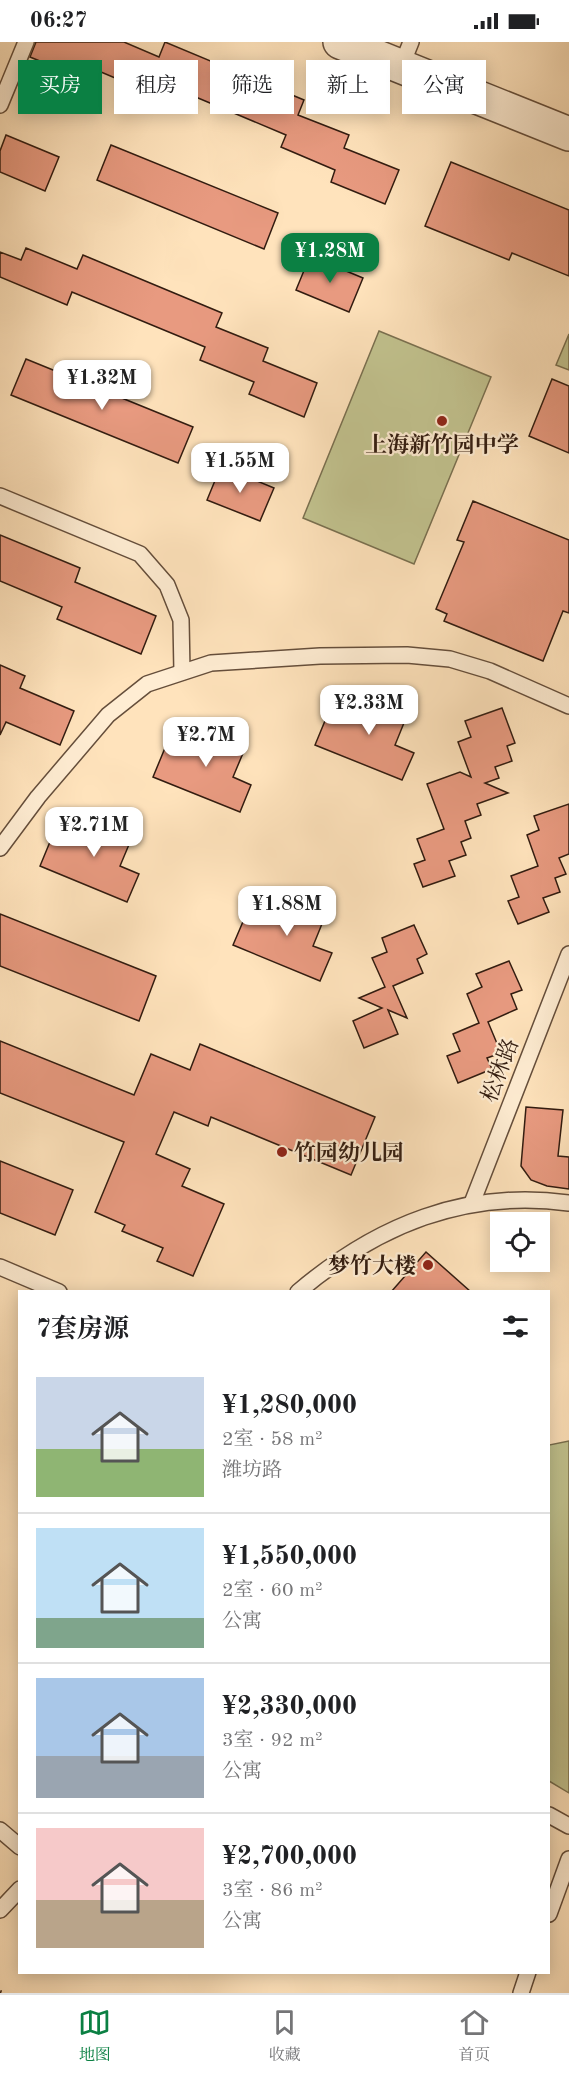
<!DOCTYPE html>
<html lang="zh">
<meta charset="utf-8">
<style>
:root{--surface:#fff;--page:#f2f2f2;--text:#202124;--muted:#757577;--line:#e0e0e0;--accent:#0b8043}
body{margin:0;font-family:"Old Standard TT","Noto Serif SC",serif;background:var(--page);color:var(--text);height:100vh;display:flex;flex-direction:column;font-size:22px;white-space:nowrap}
*{box-sizing:border-box;margin:0}
p{font-size:20px;color:var(--muted)}
.icon{flex:none;width:33px;height:33px;fill:none;stroke:currentColor;stroke-width:2;stroke-linecap:round;stroke-linejoin:round}
.map{position:relative;flex:1;overflow:hidden}
.drawer{position:absolute;left:18px;top:1248px;width:532px;height:684px;display:flex;flex-direction:column;background:var(--surface);border-radius:0px;box-shadow:0 3px 15px #0003}
.drawer>*{flex:none}
.hud{position:absolute;left:18px;top:18px;width:534px;height:54px;display:flex;gap:12px}
.fabs{position:absolute;left:490px;top:1170px;display:grid;gap:12px}
.fabs a{display:grid;place-items:center;width:60px;height:60px;border-radius:0px;background:var(--surface);box-shadow:0 3px 15px #0003;font-size:30px}
.price{position:absolute;translate:-50% -51px;padding:0 14px;border-radius:12px;background:#fff;color:#222;font-size:20px;line-height:39px;filter:drop-shadow(0 2px 3px #0008)}
.price::after{content:'';position:absolute;left:50%;top:36px;width:18px;height:14px;margin-left:-9px;background:inherit;clip-path:polygon(0 0,100% 0,50% 100%)}
.price.on{background:var(--accent);color:#fff}
ul{padding:0;list-style:none}
li{display:flex;align-items:center;gap:18px;height:150px;padding:0 18px}
li+li{border-top:2px solid var(--line)}
li span{display:grid;place-items:center;flex:none;width:168px;height:120px;border-radius:0px;color:#555}
li>.icon{margin-inline-start:auto}
span .icon{width:72px;height:72px;fill:#fffc;stroke-width:1}
li b{font-size:26px}
h2{display:flex;justify-content:space-between;align-items:center;height:72px;padding:0 18px;font-size:26px}
.chip{padding:0 21px;border-radius:0px;background:var(--surface);box-shadow:0 3px 15px #0003;font-size:21px;line-height:54px}
.chip.on{background:var(--accent);color:#fff}
.status{display:flex;justify-content:space-between;align-items:center;height:42px;padding:0 30px;background:var(--surface);direction:ltr}
.status svg{height:16px;fill:currentColor}
.tabs{display:flex;justify-content:space-around;align-items:center;height:84px;border-top:2px solid var(--line);background:var(--surface);font-size:16px;color:var(--muted)}
.tabs a{display:grid;justify-items:center;gap:3px}
.tabs .on{color:var(--accent)}
.map>svg:first-child{display:block}
</style>
<div class="status"><b>06:27</b><svg viewBox="0 0 49 12"><path d="M0 12V9h3v3zM5 12V6h3v6zM10 12V3h3v9zM15 12V0h3v12zM26 1h20v11H26zM47 4h2v5h-2z"/></svg></div>
<div class="map">
<svg width="569" height="1951" viewBox="0 0 569 1951">
<rect width="100%" height="100%" fill="#ffe3bc"/>
<filter id="stains"><feTurbulence type="fractalNoise" baseFrequency=".00333" numOctaves="4"/><feColorMatrix values="0 0 0 0 .2 0 0 0 0 .09 0 0 0 0 .02 0 0 0 .5 -.17"/></filter>
<radialGradient id="worn" r=".72"><stop offset=".6" stop-color="#630" stop-opacity="0"/><stop offset="1" stop-color="#630" stop-opacity=".3"/></radialGradient>
<g fill="#c2c38f" stroke="#7a7050" stroke-width="1.5">
<polygon points="379,289 491,335 414,522 303,476"/>
<polygon points="569,292 569,328 556,323"/>
<polygon points="569,1399 569,1751 549,1739 549,1403"/>
</g>
<g fill="#e89a80" stroke="#321c10" stroke-width="1.5">
<polygon points="36,0 124,0 159,15 165,0 304,58 298,73 349,93 344,106 399,128 385,162 331,140 335,128 281,105 286,93 153,37 148,50 94,27 89,39 30,15"/>
<polygon points="6,93 59,115 45,149 0,130 0,109"/>
<polygon points="111,103 278,171 264,207 97,138"/>
<polygon points="451,120 569,168 569,234 512,211 509,218 425,184"/>
<polygon points="26,206 77,227 83,213 222,271 216,285 268,306 263,319 317,341 304,375 249,352 254,340 200,318 205,305 72,250 67,263 0,235 0,210 21,218"/>
<polygon points="310,214 363,236 349,270 296,248"/>
<polygon points="26,317 193,385 178,421 11,353"/>
<polygon points="552,337 569,344 569,411 529,394"/>
<polygon points="221,424 274,446 260,479 207,458"/>
<polygon points="473,459 569,498 569,571 563,569 543,619 444,579 447,572 436,567 464,500 457,498"/>
<polygon points="0,493 80,526 75,540 156,574 141,612 57,577 62,565 0,539"/>
<polygon points="0,623 25,634 20,646 74,669 60,703 6,680 0,693"/>
<polygon points="357,650 408,671 395,703 414,711 402,738 315,703 327,674 344,681"/>
<polygon points="502,666 515,701 507,704 512,719 495,725 499,736 485,741 508,751 477,762 481,773 465,779 471,796 461,800 466,813 449,819 455,834 423,845 414,822 425,818 417,797 444,787 427,742 460,730 471,735 458,700 471,695 465,679"/>
<polygon points="194,682 246,704 233,735 251,743 240,770 153,735 165,706 181,713"/>
<polygon points="569,762 569,812 559,816 566,832 555,836 560,850 543,856 549,870 518,882 508,859 519,855 511,834 538,824 527,793 539,788 534,774"/>
<polygon points="81,771 133,793 120,824 139,832 127,860 40,824 52,795 68,802"/>
<polygon points="274,851 326,872 313,904 332,911 320,939 233,903 245,875 262,881"/>
<polygon points="0,872 156,934 139,979 0,924"/>
<polygon points="414,883 427,912 417,917 423,931 393,944 407,976 388,968 398,992 364,1006 353,979 382,966 359,956 385,945 372,916 387,910 382,896"/>
<polygon points="509,919 522,948 511,952 517,967 488,980 501,1011 487,1016 492,1027 458,1041 447,1014 460,1009 453,992 479,981 467,952 482,945 476,932"/>
<polygon points="0,999 134,1053 151,1012 190,1028 200,1002 375,1075 351,1133 211,1075 208,1084 174,1070 156,1112 190,1127 182,1144 224,1162 193,1234 157,1219 163,1206 122,1189 125,1183 95,1170 124,1100 0,1051"/>
<polygon points="526,1065 563,1068 558,1114 569,1115 569,1147 547,1144 531,1138 521,1124"/>
<polygon points="0,1119 73,1148 55,1193 0,1171"/>
<polygon points="426,1210 471,1250 391,1250"/>
</g>
<g fill="none" stroke-linecap="round" stroke-linejoin="round">
<defs>
<g id="service">
<polyline points="401,25 411,0"/>
<polyline points="0,63 26,0"/>
<polyline points="0,454 140,512 167,543 181,578 182,630"/>
<polyline points="0,806 38,755 108,673 147,642 211,621 320,614 407,613 450,617 490,629 569,664"/>
<polyline points="472,1161 569,912"/>
<polyline points="0,1225 59,1250"/>
<path d="M298 1250C377 1183 465 1147 569 1161"/>
<polyline points="549,1773 569,1784"/>
<polyline points="0,1788 20,1805"/>
<polyline points="0,1868 20,1847"/>
<polyline points="549,1872 569,1817"/>
<polyline points="521,1951 528,1930"/>
</g>
<polyline id="tertiary" points="340,0 569,92"/>
</defs>
<use href="#service" stroke="#654e3b" stroke-width="18"/>
<use href="#tertiary" stroke="#654e3b" stroke-width="36"/>
<polyline stroke="#321c10" stroke-width="4" stroke-dasharray="1.5 3" stroke-linecap="butt" points="0,1950 3,1951"/>
<use href="#service" stroke="#ffedd3" stroke-width="15"/>
<use href="#tertiary" stroke="#ffedd3" stroke-width="33"/>
</g>
<g fill="#8f2418" stroke="#ffedd3" stroke-width="2">
<circle cx="442" cy="379" r="6"/>
<circle cx="282" cy="1110" r="6"/>
<circle cx="428" cy="1223" r="6"/>
</g>
<g text-anchor="middle" stroke-width="4.5" stroke-linejoin="round" paint-order="stroke">
<g font-size="22" font-weight="bold" fill="#321c10" stroke="#ffedd3">
<text x="442" y="410">上海新竹园中学</text>
<text x="294" y="1118" text-anchor="start">竹园幼儿园</text>
<text x="416" y="1231" text-anchor="end">梦竹大楼</text>
</g>
<g font-size="22" fill="#321c10" stroke="#ffedd3">
<text transform="translate(499 1028) rotate(-69)" y="8">松林路</text>
</g>
</g>
<rect width="100%" height="100%" filter="url(#stains)"/>
<rect width="100%" height="100%" fill="url(#worn)"/>
</svg>
<div class="fabs">
<a><svg class="icon" aria-label="locate" viewBox="0 0 24 24"><circle cx="12" cy="12" r="6"/><path d="M12 2v4M12 18v4M2 12h4M18 12h4"/></svg></a>
</div>
<b class="price on" style="left:330px;top:242px">¥1.28M</b>
<b class="price" style="left:102px;top:369px">¥1.32M</b>
<b class="price" style="left:240px;top:452px">¥1.55M</b>
<b class="price" style="left:369px;top:694px">¥2.33M</b>
<b class="price" style="left:206px;top:726px">¥2.7M</b>
<b class="price" style="left:94px;top:816px">¥2.71M</b>
<b class="price" style="left:287px;top:895px">¥1.88M</b>
<div class="hud">
<a class="chip on">买房</a>
<a class="chip">租房</a>
<a class="chip">筛选</a>
<a class="chip">新上</a>
<a class="chip">公寓</a>
</div>
<section class="drawer">
<h2>7套房源<svg class="icon" aria-label="filters" viewBox="0 0 24 24"><path d="M4 7h16M4 17h16"/><circle cx="9" cy="7" r="2"/><circle cx="15" cy="17" r="2"/></svg></h2>
<ul>
<li><span style="background:linear-gradient(#c9d6e8 60%,#8fb573 0)"><svg class="icon" aria-label="home" viewBox="0 0 24 24"><path d="M3 11l9-7 9 7M6 9v11h12V9"/></svg></span><div><b>¥1,280,000</b><p>2室 · 58 m²</p><p>潍坊路</p></div></li>
<li><span style="background:linear-gradient(#bfe0f5 75%,#7fa58c 0)"><svg class="icon" aria-label="home" viewBox="0 0 24 24"><path d="M3 11l9-7 9 7M6 9v11h12V9"/></svg></span><div><b>¥1,550,000</b><p>2室 · 60 m²</p><p>公寓</p></div></li>
<li><span style="background:linear-gradient(#a9c7e8 65%,#9aa5b1 0)"><svg class="icon" aria-label="home" viewBox="0 0 24 24"><path d="M3 11l9-7 9 7M6 9v11h12V9"/></svg></span><div><b>¥2,330,000</b><p>3室 · 92 m²</p><p>公寓</p></div></li>
<li><span style="background:linear-gradient(#f6c9c9 60%,#b9a48a 0)"><svg class="icon" aria-label="home" viewBox="0 0 24 24"><path d="M3 11l9-7 9 7M6 9v11h12V9"/></svg></span><div><b>¥2,700,000</b><p>3室 · 86 m²</p><p>公寓</p></div></li>
</ul>
</section>
</div>
<nav class="tabs">
<a class="on"><svg class="icon" aria-label="map" viewBox="0 0 24 24"><path d="M3 6l6-2 6 2 6-2v14l-6 2-6-2-6 2zM9 4v14M15 6v14"/></svg>地图</a>
<a><svg class="icon" aria-label="saved" viewBox="0 0 24 24"><path d="M7 4h10v16l-5-4-5 4z"/></svg>收藏</a>
<a><svg class="icon" aria-label="home" viewBox="0 0 24 24"><path d="M3 11l9-7 9 7M6 9v11h12V9"/></svg>首页</a>
</nav>
